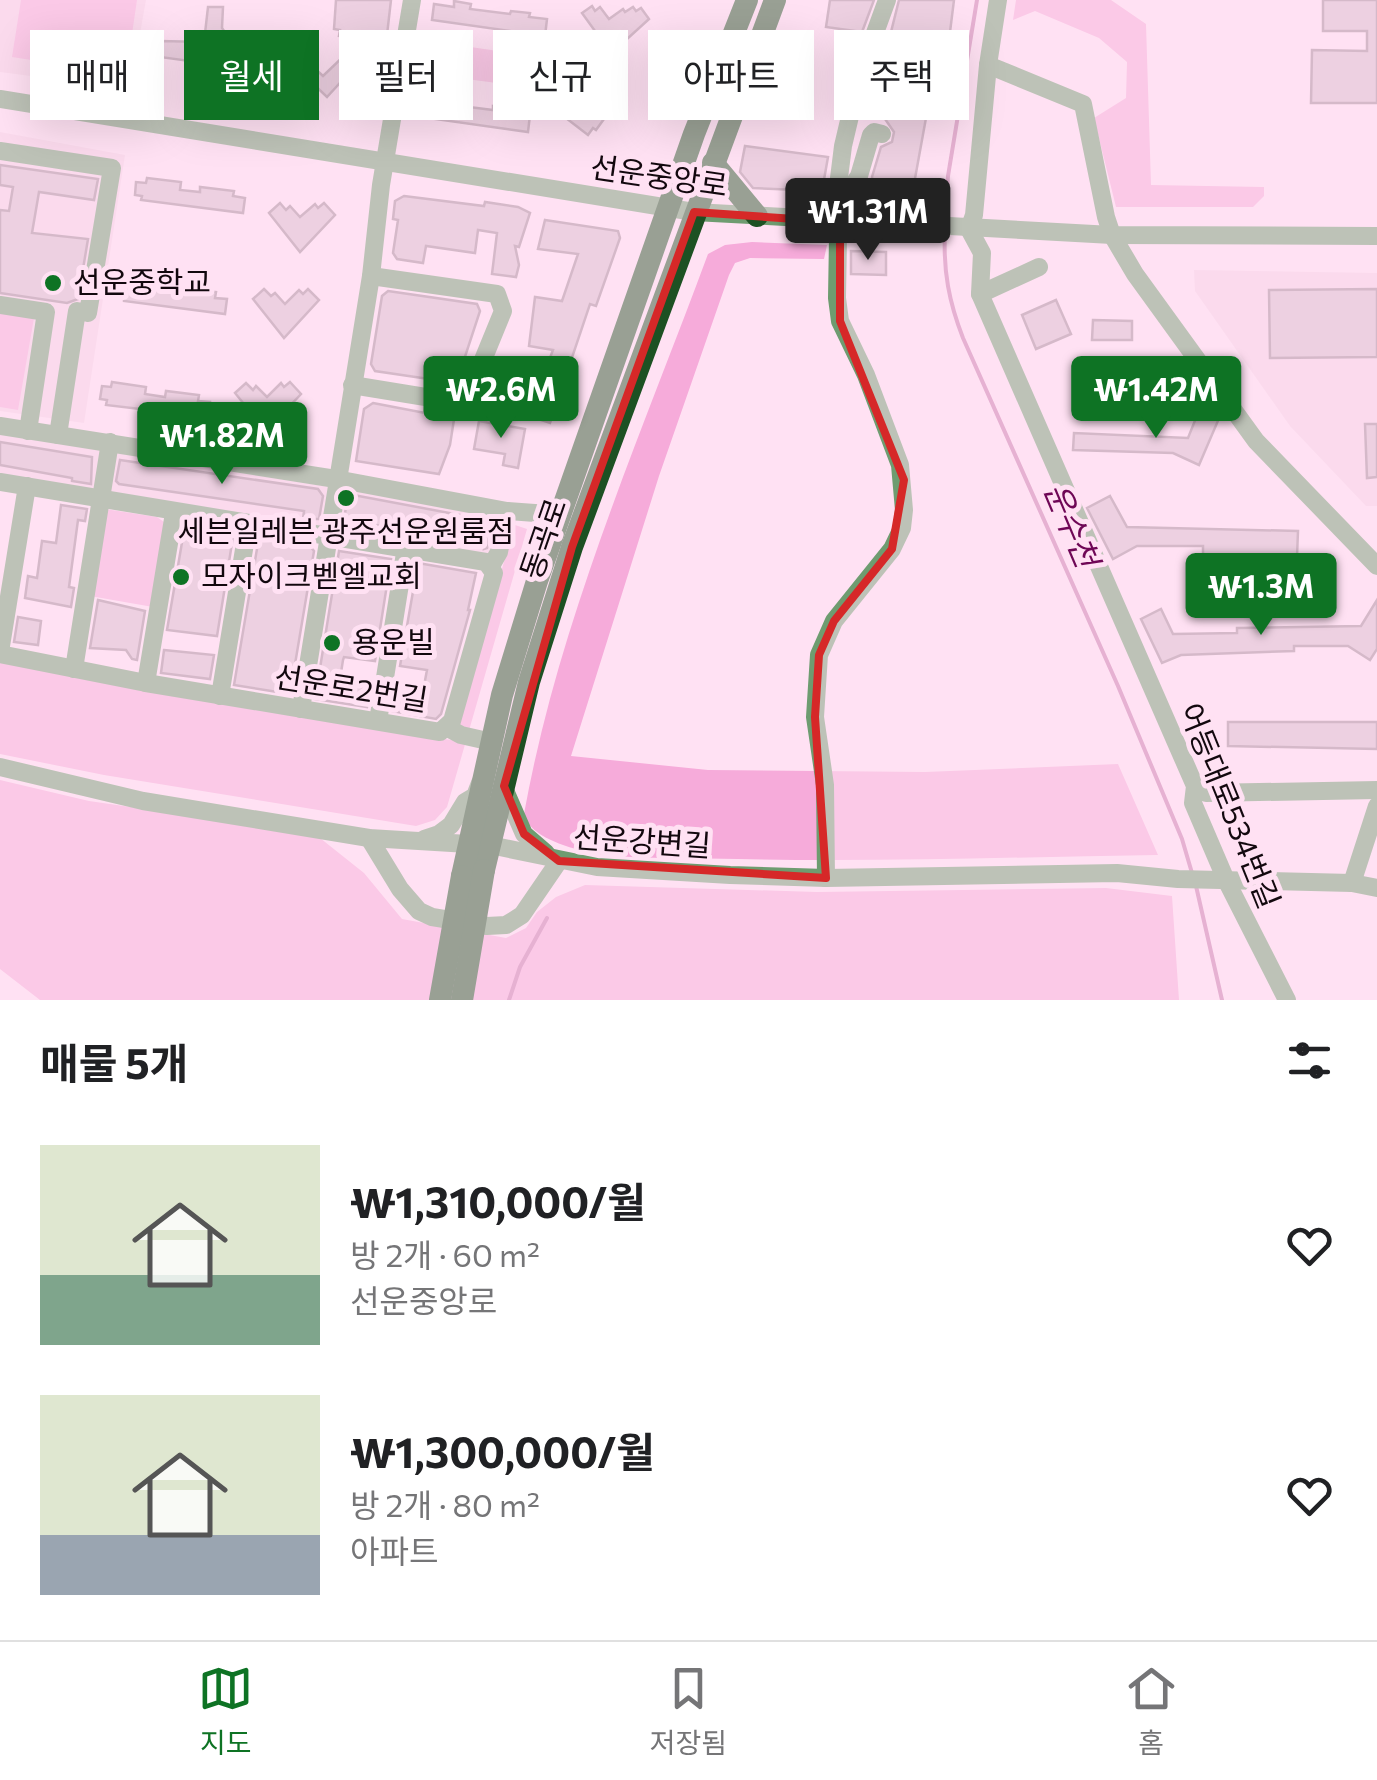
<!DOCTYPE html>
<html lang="ko">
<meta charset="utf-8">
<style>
:root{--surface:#fff;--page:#f6f6f6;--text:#202124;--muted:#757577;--line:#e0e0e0;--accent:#0e7324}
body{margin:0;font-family:Commissioner,"Noto Sans KR",sans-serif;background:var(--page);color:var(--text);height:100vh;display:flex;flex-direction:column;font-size:38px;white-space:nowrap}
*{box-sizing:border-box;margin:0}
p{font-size:32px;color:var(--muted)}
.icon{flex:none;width:55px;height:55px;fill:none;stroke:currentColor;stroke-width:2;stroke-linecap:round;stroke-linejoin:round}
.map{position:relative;height:1000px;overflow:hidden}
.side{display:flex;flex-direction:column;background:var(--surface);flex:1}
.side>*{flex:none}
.banner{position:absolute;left:30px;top:30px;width:1318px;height:90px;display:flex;gap:20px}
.price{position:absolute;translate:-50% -85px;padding:0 22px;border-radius:10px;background:var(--accent);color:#fff;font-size:32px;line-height:65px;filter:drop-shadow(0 2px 5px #0008)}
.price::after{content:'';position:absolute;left:50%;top:60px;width:30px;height:22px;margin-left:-15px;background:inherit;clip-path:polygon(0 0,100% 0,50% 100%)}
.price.current{background:#222;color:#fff}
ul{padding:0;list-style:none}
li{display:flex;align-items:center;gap:30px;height:250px;padding:0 40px}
li span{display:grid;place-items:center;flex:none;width:280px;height:200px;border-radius:0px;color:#555}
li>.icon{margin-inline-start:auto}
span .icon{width:120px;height:120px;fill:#fffc;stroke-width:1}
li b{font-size:42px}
h2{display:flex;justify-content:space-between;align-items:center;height:120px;padding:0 40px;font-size:42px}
.pill{padding:0 35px;border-radius:0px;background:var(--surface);box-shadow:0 10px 40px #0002;font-size:35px;line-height:90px}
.pill.current{background:var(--accent);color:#fff}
.tab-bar{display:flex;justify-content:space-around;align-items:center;height:140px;border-top:2px solid var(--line);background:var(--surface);font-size:28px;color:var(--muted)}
.tab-bar a{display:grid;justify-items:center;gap:5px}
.tab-bar .current{color:var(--accent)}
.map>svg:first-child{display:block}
</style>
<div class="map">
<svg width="1377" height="1000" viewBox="0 0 1377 1000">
<rect width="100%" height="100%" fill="#ffe1f3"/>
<g fill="#f5d1e7">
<polygon points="0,0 146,0 130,89 0,72"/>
<polygon points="0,132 125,155 84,423 0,411"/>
<polygon points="1194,270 1377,273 1377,506 1366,506 1290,426 1195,291"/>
<polygon points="0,434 422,502 517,518 505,560 0,478"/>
</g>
<g fill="#f6abda">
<polygon points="21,0 137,0 126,75 12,57"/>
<polygon points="1016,0 1111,0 1146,24 1151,185 1264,187 1264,196 1253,207 1116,207 1094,118 1126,98 1127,62 1099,38 1035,11 1013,20"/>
<polygon points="457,45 532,56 528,87 451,77 446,70 449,52"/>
<path d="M752 242 827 245 824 259 750 258 735 263 729 275 659 476 571 756 708 770 925 772 1118 764 1158 855C1018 857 878 862 738 859 697 858 656 859 616 856 590 854 530 842 524 814 559 620 640 438 708 254L725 245Z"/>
<polygon points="0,312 34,318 18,410 0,407"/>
<polygon points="105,509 157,517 164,522 153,607 90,596"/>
<polygon points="515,525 527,529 447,807 435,820 416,826 104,775 0,754 0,660 148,691 451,740"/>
<polygon points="0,780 89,801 263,826 320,838 364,873 402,919 506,938 526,928 537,912 556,897 585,885 817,892 1106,888 1172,896 1179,1000 40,1000 0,969"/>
</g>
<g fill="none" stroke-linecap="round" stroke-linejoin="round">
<g stroke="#c775ab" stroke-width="4">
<polyline points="945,218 948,176 977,0"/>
<path d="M945 232C943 271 949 302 963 338L1118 686 1182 839 1192 873"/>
<polyline points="1196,886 1222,1000"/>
<polyline points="509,1000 520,967 547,918"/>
</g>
</g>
<g fill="#d7bacc" stroke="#a38898" stroke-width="2.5">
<polygon points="336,0 391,0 387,35 368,53 370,40 339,36 340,30 334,29"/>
<polygon points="830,0 874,0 862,32 826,27"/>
<polygon points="899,0 954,0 948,48 889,40"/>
<polygon points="1323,0 1377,0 1377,103 1311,103 1312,50 1367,51 1367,31 1323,31"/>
<polygon points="454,1 471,4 470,9 510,14 511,11 530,13 529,17 547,19 545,36 432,20 434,4 454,7"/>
<polygon points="592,6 595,11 600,7 609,19 623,9 625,12 633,7 636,11 641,8 649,19 626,40 608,49 582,13"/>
<polygon points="208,7 223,7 222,28 238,51 197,80 190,70 190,61 160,57 161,41 204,42"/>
<polygon points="348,52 358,63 327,97 304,75 258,70 258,57 268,57 268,53 305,54 304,64 310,64 323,76"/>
<polygon points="914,63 942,68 936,98 930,96 912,195 874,186 872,177 881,147 892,142 894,132 868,94 876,73 909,89"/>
<polygon points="608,86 619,95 617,101 596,130 593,128 588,135 553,108 560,99 565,102 569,97 581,106 591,93 594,95 600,87 604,91"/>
<polygon points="437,97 453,99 453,105 493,110 493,106 530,115 528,132 414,116 416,100 436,102"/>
<polygon points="745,146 828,157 822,191 753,188 740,172"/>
<polygon points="0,165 98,179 94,200 39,192 32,233 88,239 78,299 67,303 0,293 0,210 9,211 13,187 0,185"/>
<polygon points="147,178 181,182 180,190 200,192 200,187 234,191 233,196 245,198 243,213 141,200 142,196 135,195 136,182 146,183"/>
<polygon points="404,196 484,206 485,202 518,207 530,213 519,247 515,246 519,265 516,277 492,274 497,233 478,230 475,253 426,246 423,263 397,259 393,253 398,220 393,219 395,201"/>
<polygon points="280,203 286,210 290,206 300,217 315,204 318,208 324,203 335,215 300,252 269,213"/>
<polygon points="545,220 618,231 620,238 596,306 590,304 550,423 529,416 535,398 514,390 507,408 485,400 501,358 524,362 519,376 540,384 553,350 529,346 535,297 562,301 578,254 538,249"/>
<polygon points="851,251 886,252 886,275 851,274"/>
<polygon points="129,279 163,284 162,291 182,294 183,288 216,292 215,298 227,299 225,314 124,301 124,297 117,296 119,283 128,284"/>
<polygon points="264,289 271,296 275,293 285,304 299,290 303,294 308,289 319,300 284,338 253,299"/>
<polygon points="1377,289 1377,357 1270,358 1269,290"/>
<polygon points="388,291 477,304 480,311 458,378 449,382 375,371 371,364 382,296"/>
<polygon points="1056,300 1071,334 1036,349 1022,315"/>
<polygon points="1093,320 1132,321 1132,340 1092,340"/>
<polygon points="112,382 146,387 145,394 165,397 166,391 199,395 198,401 210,402 208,417 106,405 107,400 100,399 102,386 111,387"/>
<polygon points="290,382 301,394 266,431 235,393 246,383 253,390 256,386 267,397 281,383 284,387"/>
<polygon points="373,403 425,413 425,410 455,413 450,445 439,474 356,461 364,409"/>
<polygon points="1200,408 1220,416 1199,465 1173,453 1073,450 1074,433 1188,438"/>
<polygon points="479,421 525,429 518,468 503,465 505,454 474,449"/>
<polygon points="1365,424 1377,424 1377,477 1367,478"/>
<polygon points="0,442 92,457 91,484 72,481 72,478 0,465"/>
<polygon points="120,460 318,489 323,496 319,519 303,519 304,511 119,484 116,481"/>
<polygon points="348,494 492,521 487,548 484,549 485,542 414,530 373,525 372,531 343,526"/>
<polygon points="1110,496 1127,527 1298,531 1297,557 1203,554 1203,546 1137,546 1113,559 1087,508"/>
<polygon points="61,505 87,509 85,521 78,520 69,587 74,588 71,607 25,598 28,576 37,578 42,541 56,543"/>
<polygon points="185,525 230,532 233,537 217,636 167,630"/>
<polygon points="259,537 310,546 314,551 290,694 234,685"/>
<polygon points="339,551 391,559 375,661 344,657 343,660 340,679 371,684 367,707 315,699"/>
<polygon points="418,563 476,573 468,610 470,610 441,714 436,719 392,711 396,687 423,691 427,670 400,666"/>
<polygon points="98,600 145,611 137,660 132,659 126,650 90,648"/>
<polygon points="1377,600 1377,649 1370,660 1348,646 1294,646 1294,651 1181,655 1162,663 1141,619 1161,609 1173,634 1237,633 1237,628 1361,626"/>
<polygon points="18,617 41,621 38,645 14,642"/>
<polygon points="164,650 214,655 210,679 161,673"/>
<polygon points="1228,722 1377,722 1377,749 1228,746"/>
</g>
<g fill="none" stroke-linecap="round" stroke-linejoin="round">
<g stroke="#6e9c70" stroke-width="18">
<polyline points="998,0 988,65 974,215 969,229 982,253 980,294 1195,786 1193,803 1226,880 1287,1000"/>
<polyline points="988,65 1083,104 1106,217 1112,235 1135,274 1256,441 1377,566"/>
<polyline points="0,99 694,212 1112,235 1377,236"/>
<polyline points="0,151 112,168 88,313 77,311 58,435"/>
<polyline points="840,204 859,176 871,135 874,132 882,134"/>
<polyline points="980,294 1039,267"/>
<polyline points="0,305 46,312 28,431"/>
<polyline points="352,385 450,401 469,394 503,311 497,294 371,276"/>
<polyline points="0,426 336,479 507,511 562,515"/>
<polyline points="0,482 486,562 494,573 452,721 440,732 146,683 0,654"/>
<polyline points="491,566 499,552 507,511"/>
<polyline points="0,652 27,486"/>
<polyline points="74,669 110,442"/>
<polyline points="146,683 174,513"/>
<polyline points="220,696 248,525"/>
<polyline points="301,709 371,276 381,185 412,0"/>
<polyline points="378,721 406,547"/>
<polyline points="448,728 461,735 492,742"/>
<polyline points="0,767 143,801 369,838 468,844"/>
<polyline points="1195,786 1206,793 1377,790"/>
<polyline points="504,788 524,834 546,853"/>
<polyline points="369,838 400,889 419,911 432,917 487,926 506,925 522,915 559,861"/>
<polyline points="424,839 439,834 451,825 465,802 475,796 480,783"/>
<polyline points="490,845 597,867 730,875 826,878 1117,873 1178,879 1352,883 1377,888"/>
<polyline points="826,878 825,785 815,717 819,655 834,621 892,549 902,528 904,510 900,465 866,375 840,321 837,298 839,178 843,146 860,74 887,0"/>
<polyline points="1352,883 1377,806"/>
</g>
<g stroke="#1d5123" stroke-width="22">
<polyline points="713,163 757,216"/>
<polyline points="484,870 529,682 572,547 775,0"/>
<polyline points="462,876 502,695 537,581 694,134 747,0"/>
</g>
<g stroke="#1d5123" stroke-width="22">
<polyline points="440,1000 462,876"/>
<polyline points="462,1000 484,870"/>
</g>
</g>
<path d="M0 0H1377V1000H0ZM694 212 840 222V321L904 480 892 549 834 621 819 655 815 717 826 878 559 861 524 834 504 786 572 547Z" fill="#ffe1f3" fill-opacity=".55" fill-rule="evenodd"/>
<path fill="none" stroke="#d62828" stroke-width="8" stroke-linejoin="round" d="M694 212 840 222V321L904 480 892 549 834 621 819 655 815 717 826 878 559 861 524 834 504 786 572 547Z"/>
<g fill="#0e7324" stroke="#ffe1f3" stroke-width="4">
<circle cx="53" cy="283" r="10"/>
<circle cx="346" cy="498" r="10"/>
<circle cx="181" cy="577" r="10"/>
<circle cx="332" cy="643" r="10"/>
</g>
<g text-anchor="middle" stroke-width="10" stroke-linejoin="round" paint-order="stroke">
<g font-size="30" fill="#12080e" stroke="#ffe1f3">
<text transform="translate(659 177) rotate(8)" y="10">선운중앙로</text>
<text transform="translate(544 539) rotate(-71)" y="10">동곡로</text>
<text transform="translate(351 689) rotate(9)" y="10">선운로2번길</text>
<text transform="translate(1229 806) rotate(68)" y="10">어등대로534번길</text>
<text transform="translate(642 842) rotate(4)" y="10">선운강변길</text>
</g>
<g font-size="30" fill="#12080e" stroke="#ffe1f3" text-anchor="start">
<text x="73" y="293">선운중학교</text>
<text x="346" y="542" text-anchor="middle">세븐일레븐 광주선운원룸점</text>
<text x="201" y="587">모자이크벧엘교회</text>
<text x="352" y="653">용운빌</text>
</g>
<g font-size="32" font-style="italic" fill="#6f0756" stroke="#ffe1f3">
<text transform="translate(1071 525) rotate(67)" y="11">운수천</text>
</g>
</g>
</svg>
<b class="price current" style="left:868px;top:263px">₩1.31M</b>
<b class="price" style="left:501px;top:441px">₩2.6M</b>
<b class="price" style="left:1156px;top:441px">₩1.42M</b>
<b class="price" style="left:222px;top:487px">₩1.82M</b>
<b class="price" style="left:1261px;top:638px">₩1.3M</b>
<div class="banner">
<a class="pill">매매</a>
<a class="pill current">월세</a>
<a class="pill">필터</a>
<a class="pill">신규</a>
<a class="pill">아파트</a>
<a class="pill">주택</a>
</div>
</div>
<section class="side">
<h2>매물 5개<svg class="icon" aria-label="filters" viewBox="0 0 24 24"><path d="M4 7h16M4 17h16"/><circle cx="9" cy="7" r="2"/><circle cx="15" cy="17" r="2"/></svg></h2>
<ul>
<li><span style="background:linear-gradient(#dfe7d0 65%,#7fa58c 0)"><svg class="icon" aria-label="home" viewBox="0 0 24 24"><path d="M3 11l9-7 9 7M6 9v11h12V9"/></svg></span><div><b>₩1,310,000/월</b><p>방 2개 · 60 m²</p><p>선운중앙로</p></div><svg class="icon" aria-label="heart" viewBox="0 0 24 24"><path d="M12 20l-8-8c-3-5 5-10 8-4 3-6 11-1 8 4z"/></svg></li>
<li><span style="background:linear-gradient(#dfe7d0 70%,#9aa5b1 0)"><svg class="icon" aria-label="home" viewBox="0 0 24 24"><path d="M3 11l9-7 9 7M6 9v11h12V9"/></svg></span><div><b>₩1,300,000/월</b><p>방 2개 · 80 m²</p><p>아파트</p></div><svg class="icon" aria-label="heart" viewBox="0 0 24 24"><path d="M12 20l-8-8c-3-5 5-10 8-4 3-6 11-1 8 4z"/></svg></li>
</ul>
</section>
<nav class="tab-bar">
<a class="current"><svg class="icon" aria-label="map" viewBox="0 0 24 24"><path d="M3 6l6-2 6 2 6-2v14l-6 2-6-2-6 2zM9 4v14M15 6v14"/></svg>지도</a>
<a><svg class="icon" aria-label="saved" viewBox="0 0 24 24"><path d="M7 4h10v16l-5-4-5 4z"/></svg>저장됨</a>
<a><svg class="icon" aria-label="home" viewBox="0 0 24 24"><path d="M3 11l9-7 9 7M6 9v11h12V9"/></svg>홈</a>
</nav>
